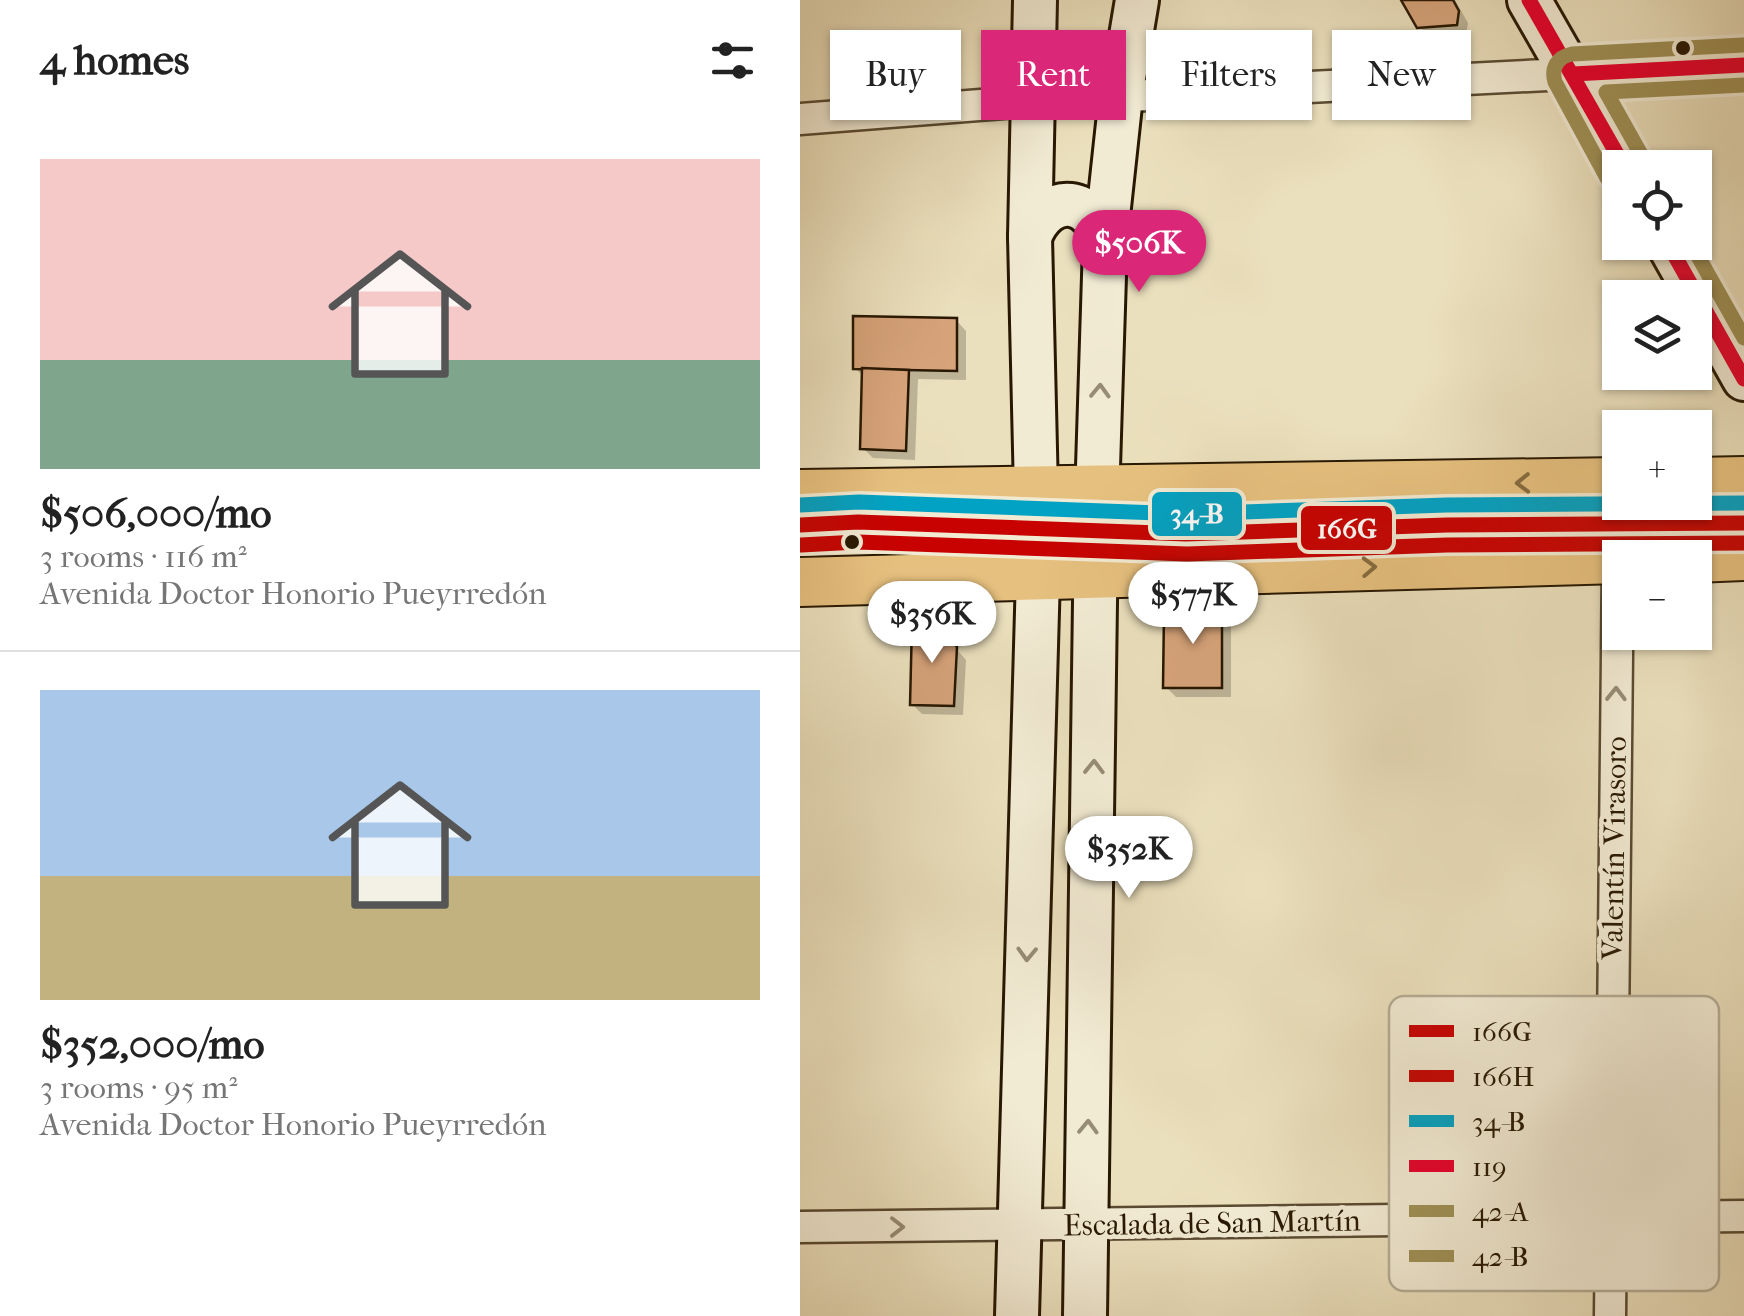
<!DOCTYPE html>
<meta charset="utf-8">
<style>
:root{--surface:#fff;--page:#f6f6f6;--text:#222;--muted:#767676;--line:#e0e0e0;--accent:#db2777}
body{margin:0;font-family:"IM FELL French Canon",serif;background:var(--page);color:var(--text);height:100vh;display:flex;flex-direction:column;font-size:38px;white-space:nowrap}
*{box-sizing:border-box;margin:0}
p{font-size:32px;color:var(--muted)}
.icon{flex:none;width:55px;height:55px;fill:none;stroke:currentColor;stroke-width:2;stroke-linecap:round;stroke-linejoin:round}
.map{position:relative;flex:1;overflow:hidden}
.details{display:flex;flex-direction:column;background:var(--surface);width:800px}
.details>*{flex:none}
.top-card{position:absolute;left:30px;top:30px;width:762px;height:90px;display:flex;gap:20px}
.buttons{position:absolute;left:802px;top:150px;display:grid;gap:20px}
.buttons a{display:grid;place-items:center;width:110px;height:110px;border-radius:0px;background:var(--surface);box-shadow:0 2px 8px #0004;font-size:50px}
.price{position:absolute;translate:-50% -85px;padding:0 22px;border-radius:35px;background:#fff;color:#222;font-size:32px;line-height:65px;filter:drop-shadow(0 2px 5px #0008)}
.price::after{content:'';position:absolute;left:50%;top:60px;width:30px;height:22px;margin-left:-15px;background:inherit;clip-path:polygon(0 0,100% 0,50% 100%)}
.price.selected{background:var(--accent);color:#fff}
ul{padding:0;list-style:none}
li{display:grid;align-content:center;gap:20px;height:530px;padding:0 40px}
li+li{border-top:2px solid var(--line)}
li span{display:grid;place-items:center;height:310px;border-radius:0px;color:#555}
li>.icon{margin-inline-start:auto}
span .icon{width:180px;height:180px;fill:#fffc;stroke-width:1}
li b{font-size:42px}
h2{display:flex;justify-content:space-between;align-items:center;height:120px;padding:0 40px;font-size:42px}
.tag{padding:0 35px;border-radius:0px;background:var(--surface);box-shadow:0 2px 8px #0004;font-size:35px;line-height:90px}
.tag.selected{background:var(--accent);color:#fff}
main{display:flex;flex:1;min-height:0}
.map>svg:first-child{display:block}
</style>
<main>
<section class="details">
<h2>4 homes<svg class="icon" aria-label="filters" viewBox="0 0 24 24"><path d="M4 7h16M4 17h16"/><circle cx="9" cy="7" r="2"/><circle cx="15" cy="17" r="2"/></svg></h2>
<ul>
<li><span style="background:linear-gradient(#f6c9c9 65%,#7fa58c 0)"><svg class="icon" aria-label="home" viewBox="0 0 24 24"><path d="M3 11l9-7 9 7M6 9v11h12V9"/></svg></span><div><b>$506,000/mo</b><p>3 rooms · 116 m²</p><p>Avenida Doctor Honorio Pueyrredón</p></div></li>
<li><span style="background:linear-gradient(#a9c7e8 60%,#c2b280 0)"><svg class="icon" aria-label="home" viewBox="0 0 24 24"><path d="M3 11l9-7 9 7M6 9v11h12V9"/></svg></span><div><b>$352,000/mo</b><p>3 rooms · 95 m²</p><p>Avenida Doctor Honorio Pueyrredón</p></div></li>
</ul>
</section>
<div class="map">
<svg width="944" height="1316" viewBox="0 0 944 1316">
<rect width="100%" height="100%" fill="#ebe0bd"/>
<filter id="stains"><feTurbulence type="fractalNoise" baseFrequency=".002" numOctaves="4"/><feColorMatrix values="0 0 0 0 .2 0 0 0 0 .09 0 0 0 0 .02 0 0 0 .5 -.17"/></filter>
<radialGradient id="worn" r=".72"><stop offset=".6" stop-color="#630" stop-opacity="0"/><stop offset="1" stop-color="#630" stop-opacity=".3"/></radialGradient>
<g fill="#0003">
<polygon points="604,0 655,0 668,23 666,35 630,37 619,26"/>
<polygon points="156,320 166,331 166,380 118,379 115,460 73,458 63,448 65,378 55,368"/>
<polygon points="421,609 431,619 431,697 376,697 366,687"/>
<polygon points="145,636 166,660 163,715 122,714 112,704"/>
</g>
<g fill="#d6a37a" stroke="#281802" stroke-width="2.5">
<polygon points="601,0 653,0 659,11 657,25 617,28"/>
<polygon points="53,316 157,318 157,371 53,369"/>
<polygon points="62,368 109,370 106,451 60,449"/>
<polygon points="370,606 422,606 422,688 363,688 364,612"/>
<polygon points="135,622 157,647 154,706 110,705 112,623"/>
</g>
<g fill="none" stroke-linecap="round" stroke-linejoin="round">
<defs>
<polyline id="service" points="0,525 58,522 386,534 647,525 944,523"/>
<g id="minor">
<polyline points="0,119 231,101 944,65"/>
<polyline points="0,1227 944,1216"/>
<polyline points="810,1316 818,559"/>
</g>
<g id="secondary">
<polyline points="729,0 825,168"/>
<path d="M230 237C248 190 294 196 305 244"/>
<polyline points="867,242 944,379"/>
<polyline points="217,1316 238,576 230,237 235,0"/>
<polyline points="285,1316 296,531 305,244 321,96 337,0"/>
</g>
<g id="primary">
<polyline points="895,482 944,481"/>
<polyline points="0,494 820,482"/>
<polyline points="895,558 944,556"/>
<polyline points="0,582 820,559"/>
</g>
</defs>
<use href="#service" stroke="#594a31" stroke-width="20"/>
<use href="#minor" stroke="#594a31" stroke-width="35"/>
<use href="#secondary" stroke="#281802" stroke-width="48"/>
<use href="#primary" stroke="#281802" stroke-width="52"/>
<use href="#service" stroke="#f2ebd4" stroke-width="15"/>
<use href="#minor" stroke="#f2ebd4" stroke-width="30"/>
<use href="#secondary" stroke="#f2ebd4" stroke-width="42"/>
<use href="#primary" stroke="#e6c07e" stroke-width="48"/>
<defs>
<polyline id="bus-1" points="0,525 58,522 386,534 647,525 944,523"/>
<polyline id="bus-2" points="1,545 58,542 387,554 647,545 944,543"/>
<polyline id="bus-3" points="0,505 59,502 386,514 647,505 944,503"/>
<g id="bus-4">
<polyline points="729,0 825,168"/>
<polyline points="773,74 944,65"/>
<polyline points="867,242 944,379"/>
</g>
<polyline id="bus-5" points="843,158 806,92 944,85"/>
<g id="bus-6">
<path d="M807 178 755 82C751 68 757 57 772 54L943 45"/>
<polyline points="890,242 944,338"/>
</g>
</defs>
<use href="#bus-1" stroke="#f2ebd4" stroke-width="22"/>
<use href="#bus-2" stroke="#f2ebd4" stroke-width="22"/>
<use href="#bus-3" stroke="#f2ebd4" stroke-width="22"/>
<use href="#bus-4" stroke="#f2ebd4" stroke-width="22"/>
<use href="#bus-5" stroke="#f2ebd4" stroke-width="22"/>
<use href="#bus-6" stroke="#f2ebd4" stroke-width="22"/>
<use href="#bus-1" stroke="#c70201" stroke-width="15"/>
<use href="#bus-2" stroke="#c70201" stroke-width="15"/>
<use href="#bus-3" stroke="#02a2c4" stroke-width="15"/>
<use href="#bus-4" stroke="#e4002b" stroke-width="15"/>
<use href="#bus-5" stroke="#9e8f54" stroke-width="15"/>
<use href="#bus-6" stroke="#9e8f54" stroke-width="15"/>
</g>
<defs><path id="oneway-chevron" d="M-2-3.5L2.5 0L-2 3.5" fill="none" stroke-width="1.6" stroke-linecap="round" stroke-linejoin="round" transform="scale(2.5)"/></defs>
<g stroke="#978c76">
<use href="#oneway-chevron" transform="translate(300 391) rotate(-88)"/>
<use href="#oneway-chevron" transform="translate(816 694) rotate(-89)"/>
<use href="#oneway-chevron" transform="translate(294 767) rotate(-89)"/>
<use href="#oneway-chevron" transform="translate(227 954) rotate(92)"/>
<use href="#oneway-chevron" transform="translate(288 1127) rotate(-88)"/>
<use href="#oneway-chevron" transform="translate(97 1227)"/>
</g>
<g stroke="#876c40">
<use href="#oneway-chevron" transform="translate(723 483) rotate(179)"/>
<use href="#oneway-chevron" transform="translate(569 567) rotate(-2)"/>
</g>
<g fill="#281802" stroke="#f2ebd4" stroke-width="4">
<circle cx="883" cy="48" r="9"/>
<circle cx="52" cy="542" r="9"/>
</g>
<g text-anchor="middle" stroke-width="9" stroke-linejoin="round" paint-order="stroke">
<g font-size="30" fill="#281802" stroke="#f2ebd4">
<text transform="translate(814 848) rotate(-89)" y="10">Valentín Virasoro</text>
<text transform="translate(412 1223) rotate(-1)" y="10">Escalada de San Martín</text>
</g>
</g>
<rect x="589" y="996" width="330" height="295" rx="15" fill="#f2ebd4" stroke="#b5ac95" stroke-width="2.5"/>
<rect x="609" y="1025" width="45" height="12" fill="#c70201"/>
<rect x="609" y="1070" width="45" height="12" fill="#c70201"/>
<rect x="609" y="1115" width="45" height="12" fill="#02a2c4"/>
<rect x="609" y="1160" width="45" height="12" fill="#e4002b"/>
<rect x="609" y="1205" width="45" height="12" fill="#9e8f54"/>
<rect x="609" y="1250" width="45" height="12" fill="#9e8f54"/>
<g font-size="28" fill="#281802">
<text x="672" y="1041">166G</text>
<text x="672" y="1086">166H</text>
<text x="672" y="1131">34-B</text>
<text x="672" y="1176">119</text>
<text x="672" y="1221">42-A</text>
<text x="672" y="1266">42-B</text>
</g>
<g stroke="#f2ebd4" stroke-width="4">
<rect x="350" y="490" width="94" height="48" rx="10" fill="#02a2c4"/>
<rect x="499" y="504" width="95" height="48" rx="10" fill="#c70201"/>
</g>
<g font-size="28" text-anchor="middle" font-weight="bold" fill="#fff">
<text x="397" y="523">34-B</text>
<text x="547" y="538">166G</text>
</g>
<rect width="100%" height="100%" filter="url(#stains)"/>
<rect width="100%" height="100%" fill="url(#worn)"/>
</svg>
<div class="buttons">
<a><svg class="icon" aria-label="locate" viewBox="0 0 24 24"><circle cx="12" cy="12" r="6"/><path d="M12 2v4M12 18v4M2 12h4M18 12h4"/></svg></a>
<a><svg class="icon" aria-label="layers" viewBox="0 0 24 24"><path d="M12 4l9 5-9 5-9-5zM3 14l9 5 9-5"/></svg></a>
<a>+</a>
<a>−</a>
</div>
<b class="price selected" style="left:339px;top:295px">$506K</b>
<b class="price" style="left:393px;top:647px">$577K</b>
<b class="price" style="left:132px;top:666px">$356K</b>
<b class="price" style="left:329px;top:901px">$352K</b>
<div class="top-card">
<a class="tag">Buy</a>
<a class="tag selected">Rent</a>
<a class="tag">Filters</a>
<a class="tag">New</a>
</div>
</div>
</main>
